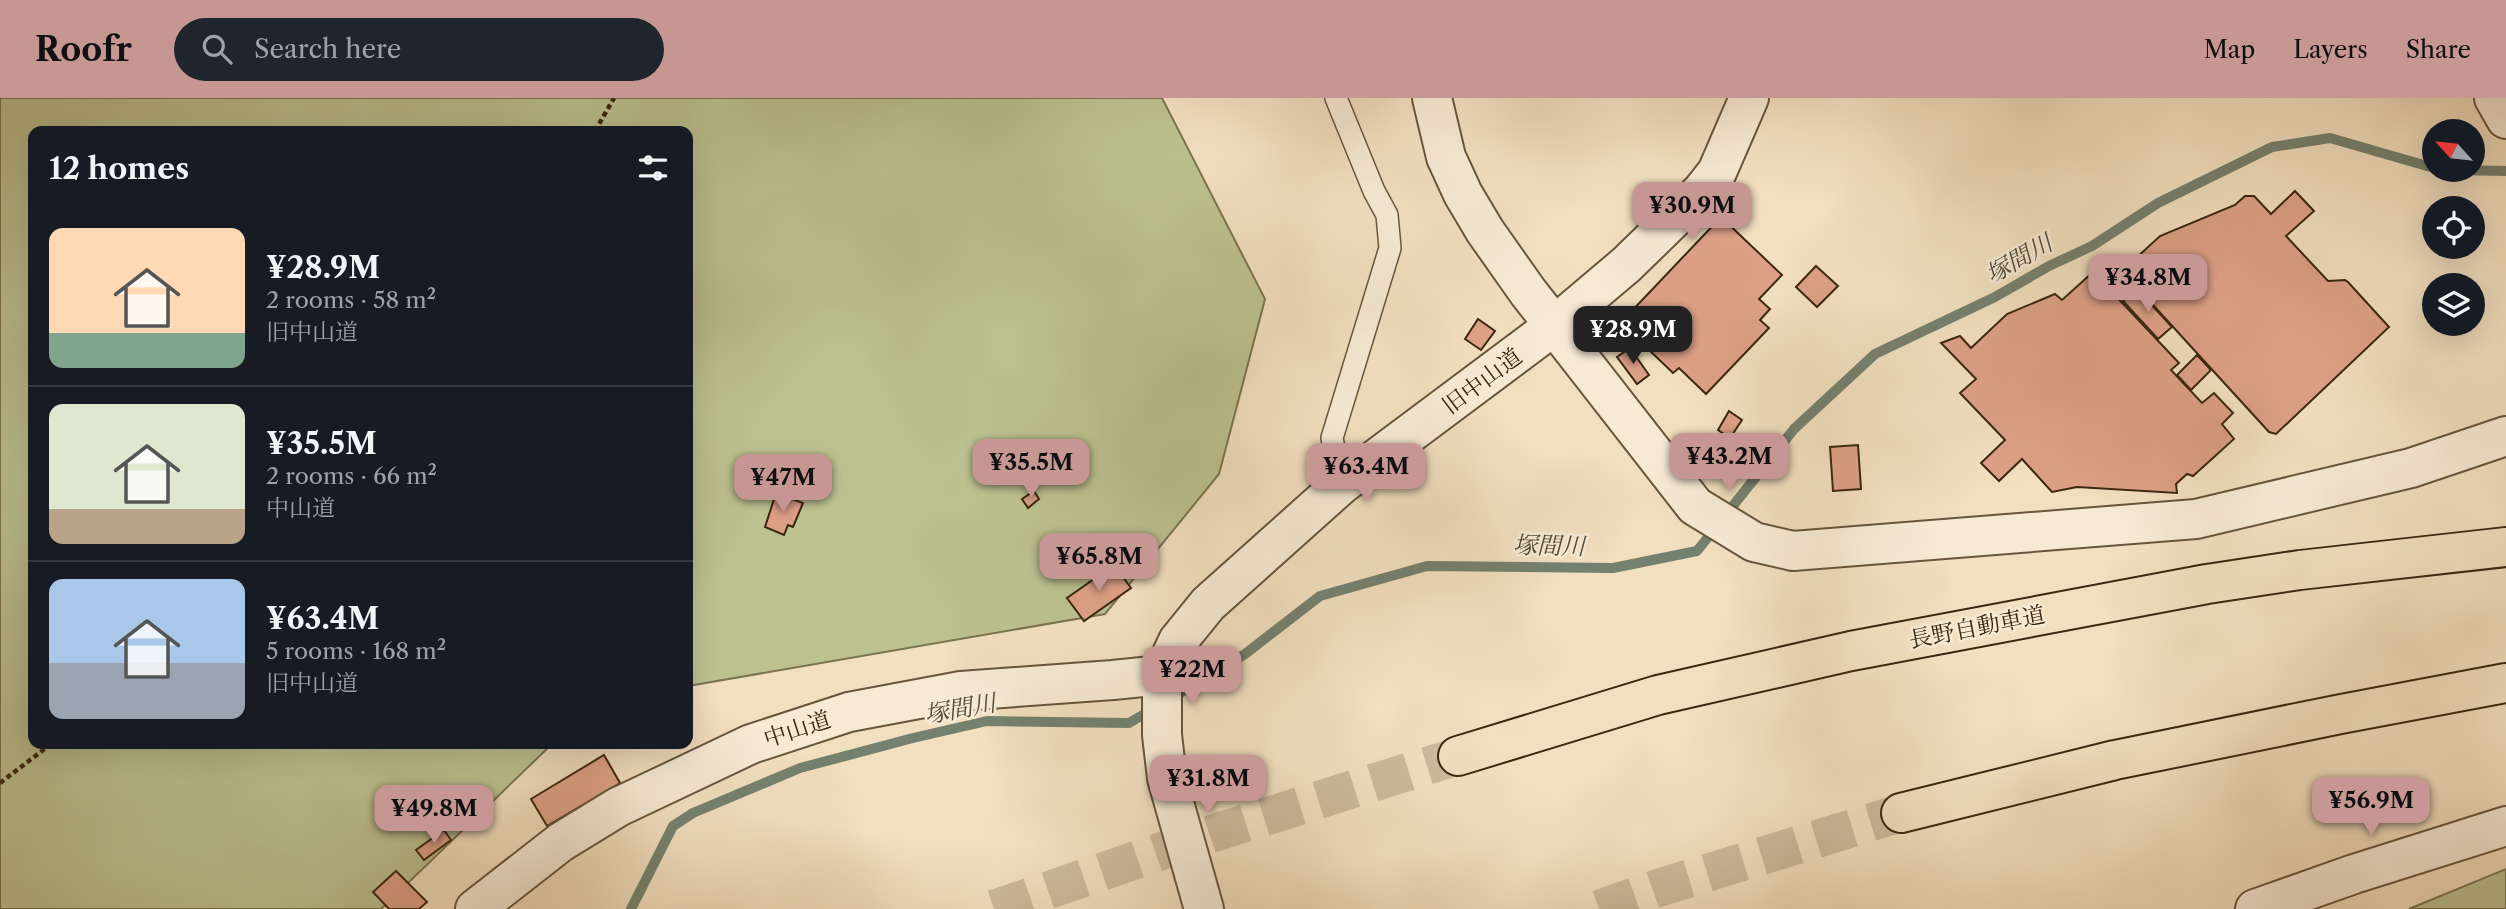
<!DOCTYPE html>
<meta charset="utf-8">
<style>
:root{--surface:#171b24;--page:#20242c;--text:#f1f3f6;--muted:#9ea1a6;--line:#363941;--accent:#c59692}
body{margin:0;font-family:"Libre Caslon Text","Noto Serif JP",serif;background:var(--page);color:var(--text);height:100vh;display:flex;flex-direction:column;font-size:26px;white-space:nowrap}
*{box-sizing:border-box;margin:0}
p{font-size:23px;color:var(--muted)}
.icon{flex:none;width:38px;height:38px;fill:none;stroke:currentColor;stroke-width:2;stroke-linecap:round;stroke-linejoin:round}
.map{position:relative;flex:1;overflow:hidden}
.details{position:absolute;left:28px;top:28px;width:665px;height:623px;display:flex;flex-direction:column;background:var(--surface);border-radius:14px;box-shadow:0 7px 28px #0002}
.details>*{flex:none}
.needle{width:46px;rotate:297deg}
.buttons{position:absolute;left:2422px;top:21px;display:grid;gap:14px}
.buttons a{display:grid;place-items:center;width:63px;height:63px;border-radius:50%;background:var(--surface);box-shadow:0 7px 28px #0002;font-size:35px}
.price{position:absolute;translate:-50% -60px;padding:0 16px;border-radius:14px;background:var(--accent);color:#111;font-size:23px;line-height:46px;filter:drop-shadow(0 2px 4px #0008)}
.price::after{content:'';position:absolute;left:50%;top:42px;width:21px;height:16px;margin-left:-10px;background:inherit;clip-path:polygon(0 0,100% 0,50% 100%)}
.price.selected{background:#222;color:#fff}
ul{padding:0;list-style:none}
li{display:flex;align-items:center;gap:21px;height:175px;padding:0 21px}
li+li{border-top:2px solid var(--line)}
li span{display:grid;place-items:center;flex:none;width:196px;height:140px;border-radius:14px;color:#555}
li>.icon{margin-inline-start:auto}
span .icon{width:84px;height:84px;fill:#fffc;stroke-width:1}
li b{font-size:30px}
h2{display:flex;justify-content:space-between;align-items:center;height:84px;padding:0 21px;font-size:30px}
header{display:flex;align-items:center;gap:42px;box-sizing:border-box;height:98px;padding:0 35px;background:var(--accent);color:#111}
header strong{font-size:33px}
nav{display:flex;gap:38px;margin-inline-start:auto;font-size:24px}
.search{width:490px;height:63px;background:var(--page);display:flex;align-items:center;gap:18px;box-sizing:border-box;padding:0 24px;border-radius:38px;color:var(--muted);font-size:26px}
.map>svg:first-child{display:block}
</style>
<header>
<strong>Roofr</strong>
<div class="search"><svg class="icon" aria-label="search" viewBox="0 0 24 24"><circle cx="10" cy="10" r="6"/><path d="M15 15l6 6"/></svg>Search here</div>
<nav><a>Map</a><a>Layers</a><a>Share</a></nav>
</header>
<div class="map">
<svg width="2506" height="811" viewBox="0 0 2506 811">
<rect width="100%" height="100%" fill="#f2dfbf"/>
<filter id="stains"><feTurbulence type="fractalNoise" baseFrequency=".00286" numOctaves="4"/><feColorMatrix values="0 0 0 0 .2 0 0 0 0 .09 0 0 0 0 .02 0 0 0 .5 -.17"/></filter>
<radialGradient id="worn" r=".72"><stop offset=".6" stop-color="#630" stop-opacity="0"/><stop offset="1" stop-color="#630" stop-opacity=".3"/></radialGradient>
<g fill="#bcc191" stroke="#7b7450" stroke-width="2">
<polygon points="0,0 1162,0 1265,201 1219,376 1105,516 688,588 688,33 33,33 33,646 552,646 381,811 0,811"/>
<polygon points="2506,771 2506,811 2409,811"/>
</g>
<g fill="none" stroke-linecap="round" stroke-linejoin="round">
<g stroke="#74816f" stroke-width="10">
<polyline points="2456,72 2506,73"/>
<polyline points="1170,601 1245,556 1320,498 1427,468 1613,470 1697,453 1794,331 1875,256 1995,199 2049,168 2092,148 2158,105 2272,49 2330,40 2434,70"/>
<polyline points="631,811 673,728 693,715 800,670 913,640 987,623 1129,625 1153,611"/>
</g>
</g>
<g fill="#dda087" stroke="#3a2710" stroke-width="2">
<polygon points="2295,93 2314,113 2286,138 2328,183 2345,182 2348,184 2389,229 2276,336 2269,334 2122,173 2160,138 2235,107 2245,98 2254,98 2271,116"/>
<polygon points="1721,119 1782,177 1759,201 1770,211 1760,222 1769,230 1706,296 1679,270 1673,275 1625,229 1627,218"/>
<polygon points="1816,168 1838,188 1817,209 1796,189"/>
<polygon points="2092,175 2095,176 2179,265 2171,272 2202,305 2214,295 2233,315 2222,326 2234,341 2193,378 2187,376 2176,386 2177,395 2077,389 2052,394 2022,361 1999,383 1981,365 2005,342 1960,295 1976,281 1941,245 1960,238 1971,250 2007,216 2055,196 2062,202"/>
<polygon points="2137,191 2172,229 2158,241 2123,203"/>
<polygon points="1619,210 1627,211 1624,229 1631,235 1630,241 1615,239"/>
<polygon points="1478,221 1495,233 1481,252 1465,241"/>
<polygon points="1630,250 1649,277 1637,286 1617,259"/>
<polygon points="2197,257 2211,272 2191,292 2177,277"/>
<polygon points="1729,313 1742,322 1730,340 1718,332"/>
<polygon points="1858,347 1861,391 1833,393 1830,349"/>
<polygon points="1034,393 1039,401 1028,410 1022,401"/>
<polygon points="776,395 803,405 793,429 788,427 784,437 765,429"/>
<polygon points="1143,448 1150,458 1141,465 1132,455"/>
<polygon points="1114,467 1131,490 1084,523 1067,500"/>
<polygon points="604,657 620,685 547,728 531,701"/>
<polygon points="444,732 451,742 424,762 416,752"/>
<polygon points="396,773 427,804 419,811 389,811 373,794"/>
</g>
<g fill="none" stroke-linecap="round" stroke-linejoin="round">
<g stroke="#cdba9c" stroke-width="38" stroke-dasharray="38 19" stroke-linecap="butt">
<polyline points="994,811 1214,735 1458,658"/>
<polyline points="1599,811 1655,791 1901,715"/>
</g>
<defs>
<polyline id="service" points="1336,0 1374,93 1387,117 1390,150 1332,340 1341,387"/>
<g id="minor">
<polyline points="1432,0 1446,59 1463,96 1485,133 1528,194 1695,408 1754,444 1793,453 2196,421 2411,370 2506,338"/>
<polyline points="2494,0 2506,21"/>
<polyline points="1555,227 1626,167 1702,93 1717,74 1749,0"/>
<polyline points="475,811 561,744 618,709 751,646 849,614 961,593 1113,582 1162,577"/>
</g>
<g id="tertiary">
<polyline points="1204,811 1167,680 1162,637 1162,577 1178,543 1208,506 1341,387 1555,227"/>
<polyline points="2255,811 2354,776 2506,728"/>
</g>
<g id="motorway">
<polyline points="1458,658 1658,597 1851,553 2207,486 2300,472 2506,449"/>
<polyline points="1901,715 2115,662 2341,616 2506,585"/>
</g>
</defs>
<use href="#service" stroke="#68553c" stroke-width="24"/>
<use href="#minor" stroke="#68553c" stroke-width="42"/>
<use href="#tertiary" stroke="#68553c" stroke-width="42"/>
<use href="#motorway" stroke="#3a2710" stroke-width="42"/>
<g stroke="#3a2710" stroke-width="4.5" stroke-dasharray="5 3.5" stroke-linecap="butt">
<polyline points="595,33 614,0"/>
<polyline points="0,685 51,646"/>
</g>
<use href="#service" stroke="#f7ead5" stroke-width="21"/>
<use href="#minor" stroke="#f7ead5" stroke-width="38"/>
<use href="#tertiary" stroke="#f7ead5" stroke-width="38"/>
<use href="#motorway" stroke="#f2dfbf" stroke-width="38"/>
</g>
<g text-anchor="middle" stroke-width="5" stroke-linejoin="round" paint-order="stroke">
<g font-size="23" fill="#3a2710" stroke="#f7ead5">
<text transform="translate(1482 283) rotate(-37)" y="8">旧中山道</text>
<text transform="translate(1977 529) rotate(-11)" y="8">長野自動車道</text>
<text transform="translate(797 631) rotate(-18)" y="8">中山道</text>
</g>
<g font-size="24" font-style="italic" fill="#524c38" stroke="#f7ead5">
<text transform="translate(2019 161) rotate(-30)" y="8">塚間川</text>
<text transform="translate(1549 448) rotate(1)" y="8">塚間川</text>
<text transform="translate(960 611) rotate(-10)" y="8">塚間川</text>
</g>
</g>
<rect width="100%" height="100%" filter="url(#stains)"/>
<rect width="100%" height="100%" fill="url(#worn)"/>
</svg>
<div class="buttons">
<a><svg class="needle" viewBox="-14 -14 28 28"><path d="M0-13l5 13h-10z" fill="#e53935"/><path d="M0 13l5-13h-10z" fill="#9ea1a6"/></svg></a>
<a><svg class="icon" aria-label="locate" viewBox="0 0 24 24"><circle cx="12" cy="12" r="6"/><path d="M12 2v4M12 18v4M2 12h4M18 12h4"/></svg></a>
<a><svg class="icon" aria-label="layers" viewBox="0 0 24 24"><path d="M12 4l9 5-9 5-9-5zM3 14l9 5 9-5"/></svg></a>
</div>
<b class="price" style="left:1692px;top:144px">¥30.9M</b>
<b class="price" style="left:2148px;top:216px">¥34.8M</b>
<b class="price selected" style="left:1633px;top:268px">¥28.9M</b>
<b class="price" style="left:1729px;top:395px">¥43.2M</b>
<b class="price" style="left:1031px;top:401px">¥35.5M</b>
<b class="price" style="left:1366px;top:405px">¥63.4M</b>
<b class="price" style="left:783px;top:416px">¥47M</b>
<b class="price" style="left:1099px;top:495px">¥65.8M</b>
<b class="price" style="left:1192px;top:608px">¥22M</b>
<b class="price" style="left:1208px;top:717px">¥31.8M</b>
<b class="price" style="left:2371px;top:739px">¥56.9M</b>
<b class="price" style="left:434px;top:747px">¥49.8M</b>
<section class="details">
<h2>12 homes<svg class="icon" aria-label="filters" viewBox="0 0 24 24"><path d="M4 7h16M4 17h16"/><circle cx="9" cy="7" r="2"/><circle cx="15" cy="17" r="2"/></svg></h2>
<ul>
<li><span style="background:linear-gradient(#ffd9b3 75%,#7fa58c 0)"><svg class="icon" aria-label="home" viewBox="0 0 24 24"><path d="M3 11l9-7 9 7M6 9v11h12V9"/></svg></span><div><b>¥28.9M</b><p>2 rooms · 58 m²</p><p>旧中山道</p></div></li>
<li><span style="background:linear-gradient(#dfe7d0 75%,#b9a48a 0)"><svg class="icon" aria-label="home" viewBox="0 0 24 24"><path d="M3 11l9-7 9 7M6 9v11h12V9"/></svg></span><div><b>¥35.5M</b><p>2 rooms · 66 m²</p><p>中山道</p></div></li>
<li><span style="background:linear-gradient(#a9c7e8 60%,#9aa5b1 0)"><svg class="icon" aria-label="home" viewBox="0 0 24 24"><path d="M3 11l9-7 9 7M6 9v11h12V9"/></svg></span><div><b>¥63.4M</b><p>5 rooms · 168 m²</p><p>旧中山道</p></div></li>
</ul>
</section>
</div>
